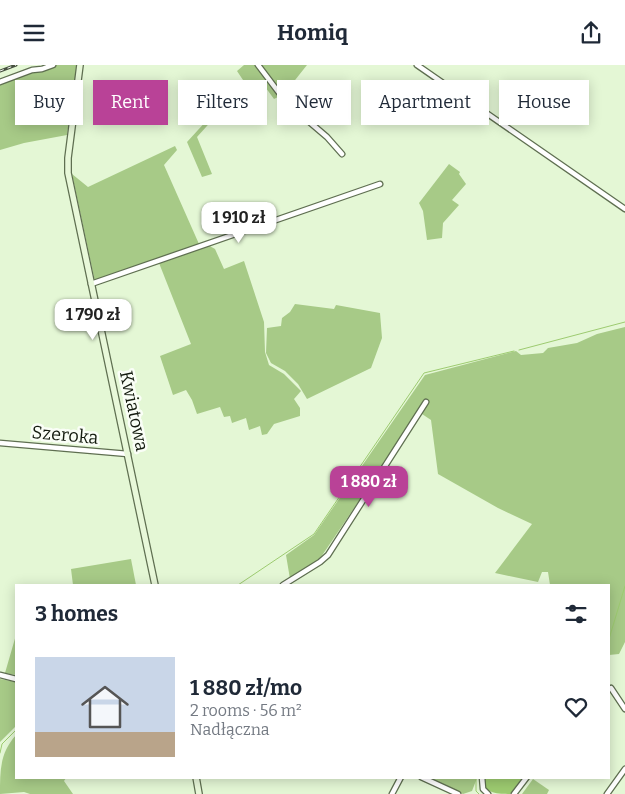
<!DOCTYPE html>
<meta charset="utf-8">
<style>
:root{--surface:#fff;--page:#f6f6f7;--text:#1f2937;--muted:#747a83;--accent:#b94297}
body{margin:0;font-family:Bitter,serif;background:var(--page);color:var(--text);height:100vh;display:flex;flex-direction:column;font-size:19px;white-space:nowrap}
*{box-sizing:border-box;margin:0}
p{font-size:16px;color:var(--muted)}
.icon{flex:none;width:28px;height:28px;fill:none;stroke:currentColor;stroke-width:2;stroke-linecap:round;stroke-linejoin:round}
.map{position:relative;flex:1;overflow:hidden}
.side{position:absolute;left:15px;top:519px;width:595px;height:195px;display:flex;flex-direction:column;background:var(--surface);border-radius:0px;box-shadow:0 2px 12px #0003}
.side>*{flex:none}
.top-card{position:absolute;left:15px;top:15px;width:595px;height:45px;display:flex;gap:10px}
.price{position:absolute;translate:-50% -42px;padding:0 11px;border-radius:10px;background:#fff;color:#222;font-size:16px;line-height:32px;filter:drop-shadow(0 1px 2px #0008)}
.price::after{content:'';position:absolute;left:50%;top:30px;width:15px;height:11px;margin-left:-8px;background:inherit;clip-path:polygon(0 0,100% 0,50% 100%)}
.price.selected{background:var(--accent);color:#fff}
ul{padding:0;list-style:none}
li{display:flex;align-items:center;gap:15px;height:125px;padding:0 20px}
li span{display:grid;place-items:center;flex:none;width:140px;height:100px;border-radius:0px;color:#555}
li>.icon{margin-inline-start:auto}
span .icon{width:60px;height:60px;fill:#fffc;stroke-width:1}
li b{font-size:21px}
h2{display:flex;justify-content:space-between;align-items:center;height:60px;padding:0 20px;font-size:21px}
.chip{padding:0 18px;border-radius:0px;background:var(--surface);box-shadow:0 2px 12px #0003;font-size:18px;line-height:45px}
.chip.selected{background:var(--accent);color:#fff}
header{display:flex;justify-content:space-between;align-items:center;height:65px;padding:0 20px;background:var(--surface);font-size:22px;font-weight:700}
.map>svg:first-child{display:block}
</style>
<header><svg class="icon" aria-label="menu" viewBox="0 0 24 24"><path d="M4 6h16M4 12h16M4 18h16"/></svg>Homiq<svg class="icon" aria-label="share" viewBox="0 0 24 24"><path d="M12 15V3M7 8l5-5 5 5M5 13v7h14v-7"/></svg></header>
<div class="map">
<svg width="625" height="729" viewBox="0 0 625 729">
<rect width="100%" height="100%" fill="#e4f7d5"/>
<g fill="#a7ca87">
<polygon points="50,0 77,0 67,70 24,78 0,85 0,20"/>
<polygon points="244,0 307,0 284,29 274,34 263,19 234,31 197,72 212,109 202,112 187,77 241,18 243,15 237,6"/>
<polygon points="175,81 177,85 164,100 199,179 95,217 72,109 88,122"/>
<polygon points="449,99 460,107 459,109 466,119 452,135 459,140 443,158 442,173 427,175 423,146 419,138"/>
<polygon points="208,180 215,184 224,204 244,196 264,257 265,287 269,300 284,309 301,326 294,334 300,343 300,351 274,359 267,369 262,370 260,361 249,365 246,353 232,358 230,351 224,352 220,342 197,349 192,335 186,325 173,330 160,291 191,279 159,198"/>
<polygon points="295,239 334,244 336,240 380,248 382,273 371,303 307,334 298,319 285,306 271,298 266,288 267,263 281,261 282,253 290,247"/>
<polygon points="625,262 625,577 619,589 609,590 609,520 550,520 548,507 542,507 538,517 495,508 532,459 498,443 438,409 431,355 419,347 319,495 290,514 286,490 314,470 425,310 516,286 521,290 543,288 548,283 577,278 597,269"/>
<polygon points="131,494 136,520 73,520 71,504"/>
<polygon points="16,553 16,610 5,608 16,570"/>
<polygon points="0,614 16,617 16,661 0,677"/>
<path d="M16 670V712L66 713 64 716 73 729H30L24 727 0 729C0 705 0 688 16 670Z"/>
<polygon points="427,713 477,713 472,726 463,729"/>
<polygon points="533,714 549,725 547,729 522,729"/>
</g>
<path fill="#9dcb70" d="M484 713H522L510 729C498 729 482 729 484 713Z"/>
<g fill="none" stroke-linecap="round" stroke-linejoin="round">
<g stroke="#9dcb70" stroke-width="1">
<polyline points="519,285 625,257"/>
<polyline points="238,520 314,469 424,308 514,286"/>
<polyline points="609,574 625,521"/>
<polyline points="0,688 2,679 16,665"/>
<polyline points="476,712 476,726 479,729"/>
</g>
<defs>
<g id="street">
<polyline points="258,0 286,37 327,72 342,89"/>
<polyline points="417,0 625,144"/>
<polyline points="0,17 32,5 42,4 53,0"/>
<polyline points="91,219 380,119"/>
<polyline points="0,378 128,389"/>
<polyline points="283,520 320,497 328,490 426,337"/>
<polyline points="0,610 16,614"/>
<polyline points="611,623 625,644"/>
<polyline points="421,712 458,729"/>
<polyline points="482,712 483,724 488,729"/>
<polyline points="392,729 401,712"/>
<polyline points="514,729 527,712"/>
<polyline points="607,729 625,704"/>
</g>
<g id="secondary">
<polyline points="80,0 68,93 68,108 155,520"/>
<polyline points="196,712 199,729"/>
</g>
</defs>
<use href="#street" stroke="#5f6f51" stroke-width="7"/>
<use href="#secondary" stroke="#5f6f51" stroke-width="8"/>
<use href="#street" stroke="#fff" stroke-width="4.5"/>
<use href="#secondary" stroke="#e8f8d9" stroke-width="5.5"/>
<defs>
<polyline id="rail" points="0,6 16,0"/>
</defs>
<use href="#rail" stroke="#454f3e" stroke-width="3"/>
<use href="#rail" stroke="#fafef7" stroke-width="1" stroke-dasharray="4" stroke-linecap="butt"/>
</g>
<g text-anchor="middle" stroke-width="5" stroke-linejoin="round" paint-order="stroke">
<g font-size="18" fill="#141b0f" stroke="#fafef7">
<text transform="translate(134 346) rotate(78)" y="6">Kwiatowa</text>
<text transform="translate(65 370) rotate(5)" y="6">Szeroka</text>
</g>
</g>
</svg>
<b class="price" style="left:239px;top:179px">1 910 zł</b>
<b class="price" style="left:93px;top:276px">1 790 zł</b>
<b class="price selected" style="left:369px;top:443px">1 880 zł</b>
<div class="top-card">
<a class="chip">Buy</a>
<a class="chip selected">Rent</a>
<a class="chip">Filters</a>
<a class="chip">New</a>
<a class="chip">Apartment</a>
<a class="chip">House</a>
</div>
<section class="side">
<h2>3 homes<svg class="icon" aria-label="filters" viewBox="0 0 24 24"><path d="M4 7h16M4 17h16"/><circle cx="9" cy="7" r="2"/><circle cx="15" cy="17" r="2"/></svg></h2>
<ul>
<li><span style="background:linear-gradient(#c9d6e8 75%,#b9a48a 0)"><svg class="icon" aria-label="home" viewBox="0 0 24 24"><path d="M3 11l9-7 9 7M6 9v11h12V9"/></svg></span><div><b>1 880 zł/mo</b><p>2 rooms · 56 m²</p><p>Nadłączna</p></div><svg class="icon" aria-label="heart" viewBox="0 0 24 24"><path d="M12 20l-8-8c-3-5 5-10 8-4 3-6 11-1 8 4z"/></svg></li>
</ul>
</section>
</div>
